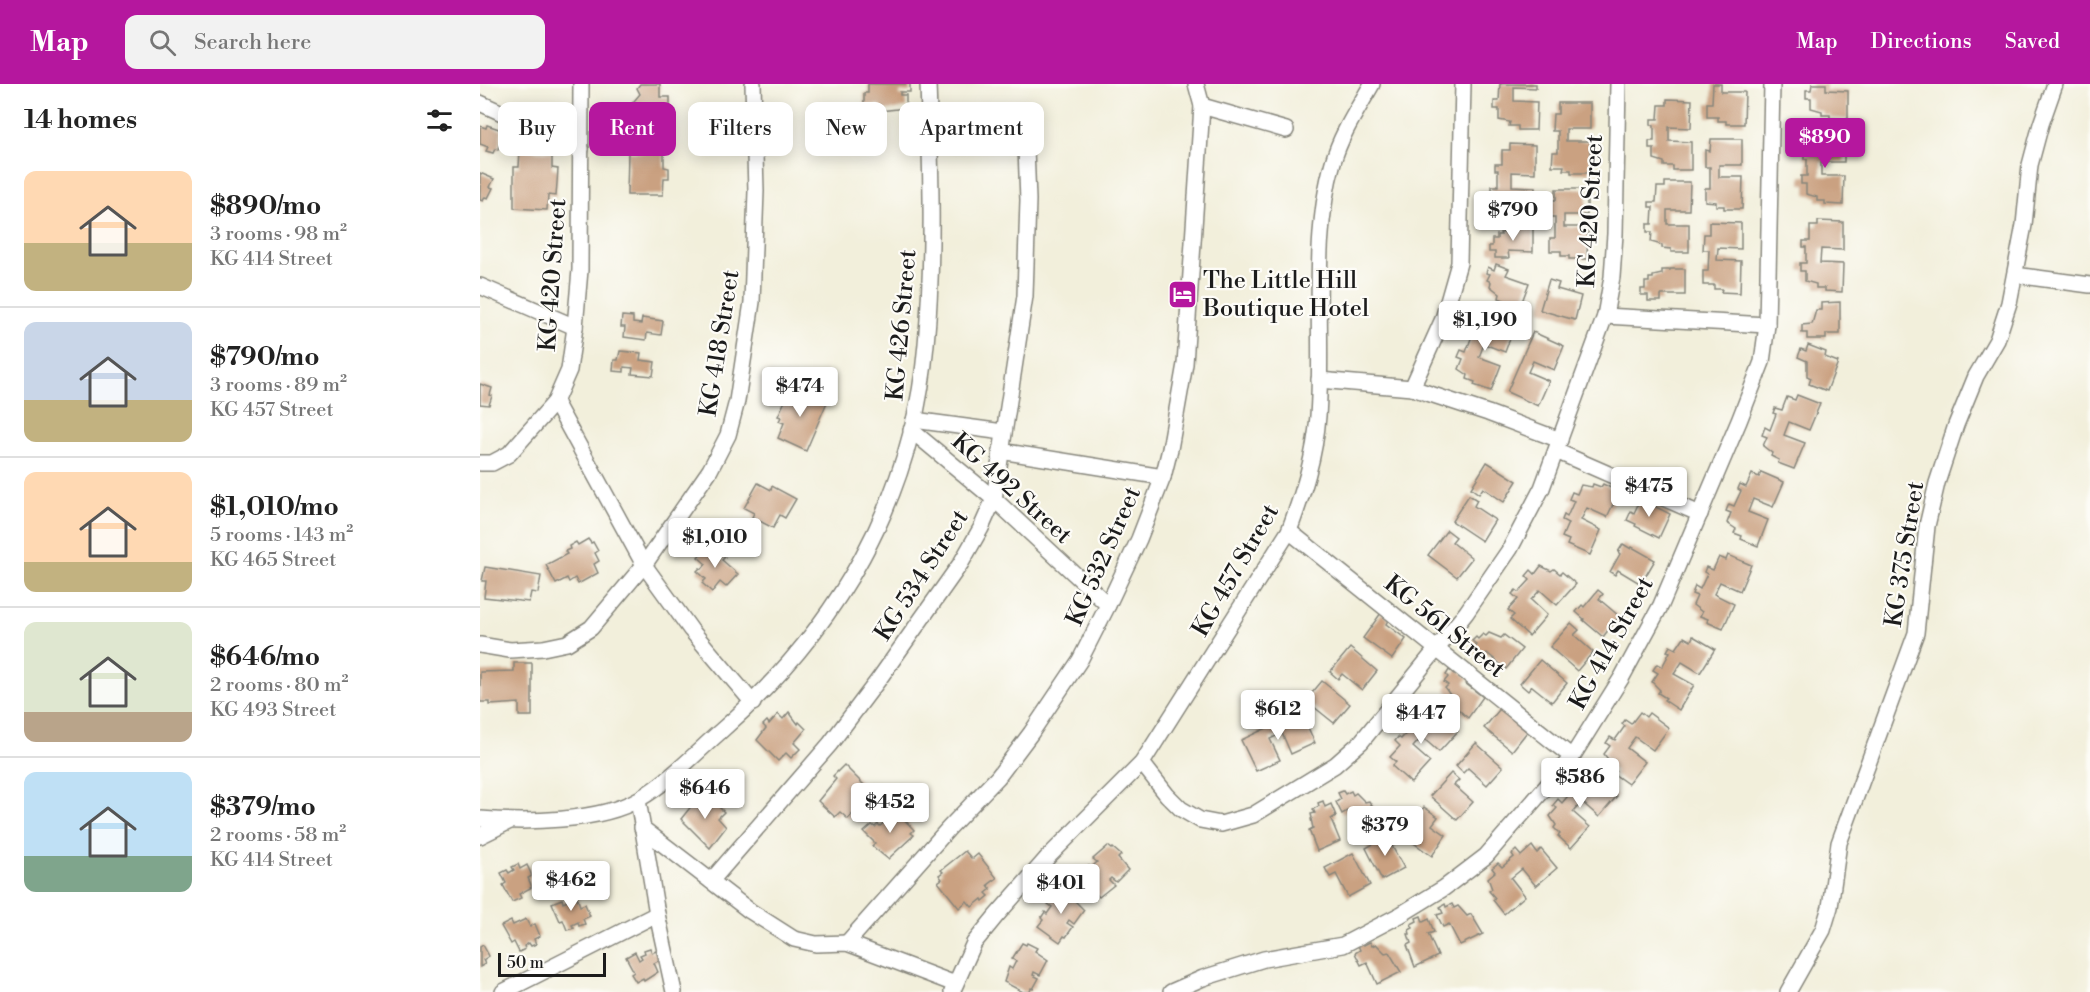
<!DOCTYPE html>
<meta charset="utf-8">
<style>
:root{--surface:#fff;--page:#f2f2f2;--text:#222;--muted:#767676;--line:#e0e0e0;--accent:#b5179e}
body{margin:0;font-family:"Libre Bodoni",serif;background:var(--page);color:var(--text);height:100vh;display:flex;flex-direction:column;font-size:22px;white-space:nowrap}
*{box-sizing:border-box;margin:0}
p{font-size:20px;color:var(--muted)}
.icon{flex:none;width:33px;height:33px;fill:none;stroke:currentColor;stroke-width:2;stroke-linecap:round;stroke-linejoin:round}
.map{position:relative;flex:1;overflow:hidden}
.sheet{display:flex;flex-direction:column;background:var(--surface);width:480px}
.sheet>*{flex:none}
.guide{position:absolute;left:18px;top:18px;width:570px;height:54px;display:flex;gap:12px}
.scale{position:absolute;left:18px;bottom:15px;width:108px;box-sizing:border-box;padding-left:6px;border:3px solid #1c1c1c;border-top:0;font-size:16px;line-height:21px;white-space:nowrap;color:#1c1c1c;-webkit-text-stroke:4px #fdfcf7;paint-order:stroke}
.price{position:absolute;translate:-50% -51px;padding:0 14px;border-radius:6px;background:#fff;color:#222;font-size:20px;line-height:39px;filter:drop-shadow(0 2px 3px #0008)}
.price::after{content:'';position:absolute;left:50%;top:36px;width:18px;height:14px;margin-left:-9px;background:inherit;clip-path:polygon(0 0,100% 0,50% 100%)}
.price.current{background:var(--accent);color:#fff}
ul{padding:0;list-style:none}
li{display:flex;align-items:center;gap:18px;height:150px;padding:0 24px}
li+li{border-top:2px solid var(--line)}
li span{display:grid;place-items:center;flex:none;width:168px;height:120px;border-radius:12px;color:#555}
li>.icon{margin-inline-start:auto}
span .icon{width:72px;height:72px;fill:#fffc;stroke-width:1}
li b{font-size:26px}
h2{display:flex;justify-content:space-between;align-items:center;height:72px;padding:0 24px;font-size:26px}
.tag{padding:0 21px;border-radius:12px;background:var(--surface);box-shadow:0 3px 15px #0003;font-size:21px;line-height:54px}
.tag.current{background:var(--accent);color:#fff}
header{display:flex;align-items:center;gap:36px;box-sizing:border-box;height:84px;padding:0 30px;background:var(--accent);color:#fff}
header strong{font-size:28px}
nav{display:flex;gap:33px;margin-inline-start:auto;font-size:21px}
.search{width:420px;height:54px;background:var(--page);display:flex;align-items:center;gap:15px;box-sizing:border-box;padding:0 21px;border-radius:12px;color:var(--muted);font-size:22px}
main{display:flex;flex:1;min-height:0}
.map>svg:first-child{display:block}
</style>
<header>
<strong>Map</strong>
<div class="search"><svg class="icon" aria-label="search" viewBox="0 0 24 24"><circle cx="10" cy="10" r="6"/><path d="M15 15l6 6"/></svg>Search here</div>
<nav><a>Map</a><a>Directions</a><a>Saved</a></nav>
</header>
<main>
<section class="sheet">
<h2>14 homes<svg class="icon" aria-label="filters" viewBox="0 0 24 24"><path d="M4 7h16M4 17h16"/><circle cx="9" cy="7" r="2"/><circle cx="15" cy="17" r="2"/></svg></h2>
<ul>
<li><span style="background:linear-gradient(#ffd9b3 60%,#c2b280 0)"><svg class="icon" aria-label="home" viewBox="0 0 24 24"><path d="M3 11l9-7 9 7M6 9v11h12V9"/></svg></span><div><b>$890/mo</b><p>3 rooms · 98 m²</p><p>KG 414 Street</p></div></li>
<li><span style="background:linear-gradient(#c9d6e8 65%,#c2b280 0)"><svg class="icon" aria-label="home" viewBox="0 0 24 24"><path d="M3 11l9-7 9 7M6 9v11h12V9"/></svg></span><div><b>$790/mo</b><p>3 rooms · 89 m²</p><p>KG 457 Street</p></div></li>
<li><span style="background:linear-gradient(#ffd9b3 75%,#c2b280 0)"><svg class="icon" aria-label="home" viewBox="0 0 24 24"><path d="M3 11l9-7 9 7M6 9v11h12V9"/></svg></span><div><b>$1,010/mo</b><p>5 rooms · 143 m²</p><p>KG 465 Street</p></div></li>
<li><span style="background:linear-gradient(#dfe7d0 75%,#b9a48a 0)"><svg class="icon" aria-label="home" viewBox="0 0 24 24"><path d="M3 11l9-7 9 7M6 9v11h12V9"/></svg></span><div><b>$646/mo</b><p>2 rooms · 80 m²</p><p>KG 493 Street</p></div></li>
<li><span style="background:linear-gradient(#bfe0f5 70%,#7fa58c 0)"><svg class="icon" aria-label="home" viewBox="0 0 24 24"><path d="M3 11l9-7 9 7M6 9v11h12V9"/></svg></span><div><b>$379/mo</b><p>2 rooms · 58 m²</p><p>KG 414 Street</p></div></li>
</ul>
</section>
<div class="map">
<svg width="1610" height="908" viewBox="0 0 1610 908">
<rect width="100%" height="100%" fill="#fdfcf7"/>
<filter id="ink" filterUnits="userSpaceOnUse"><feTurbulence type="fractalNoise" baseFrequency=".0167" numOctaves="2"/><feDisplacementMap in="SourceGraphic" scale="12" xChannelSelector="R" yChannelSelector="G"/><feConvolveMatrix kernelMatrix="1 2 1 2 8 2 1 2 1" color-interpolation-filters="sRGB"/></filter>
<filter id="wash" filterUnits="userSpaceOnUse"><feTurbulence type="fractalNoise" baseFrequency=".008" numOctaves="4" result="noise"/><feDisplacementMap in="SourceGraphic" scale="24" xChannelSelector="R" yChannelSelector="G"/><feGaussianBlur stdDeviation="1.35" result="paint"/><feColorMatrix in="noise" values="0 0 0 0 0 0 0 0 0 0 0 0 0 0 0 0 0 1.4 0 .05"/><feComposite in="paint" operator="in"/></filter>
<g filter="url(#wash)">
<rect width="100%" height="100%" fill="#f2efdb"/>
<g id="blocks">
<g fill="#caa181">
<polygon points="160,0 180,0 180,13 190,13 190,25 186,26 186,35 168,37 168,35 161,35 161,30 157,31 157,25 152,25 149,23 160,10 157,4"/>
<polygon points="388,0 430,0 430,8 420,8 420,11 426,11 426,24 400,27 400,21 384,21 384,9 388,9"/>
<polygon points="1020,0 1056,0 1056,4 1034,3 1034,17 1057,18 1056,46 1038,46 1038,42 1029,42 1030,38 1019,36 1019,25 1014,25 1014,17 1019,17"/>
<polygon points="1233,0 1241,0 1241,8 1265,8 1264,40 1246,40 1246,37 1238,37 1238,33 1227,33 1227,19 1232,19"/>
<polygon points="1332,0 1346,0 1346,6 1368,7 1368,35 1350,34 1350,31 1342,31 1342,27 1331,24 1331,14 1326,14 1326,6 1331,6"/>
<polygon points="1187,15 1212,16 1211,44 1189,43 1189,57 1211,58 1211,86 1193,86 1193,82 1184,82 1184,78 1174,75 1174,65 1169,65 1169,57 1174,57 1174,41 1171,41 1171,35 1178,35 1179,21 1187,21"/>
<polygon points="1078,19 1110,19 1110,45 1086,45 1086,57 1110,57 1110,89 1091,89 1091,86 1083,86 1084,82 1072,82 1073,68 1078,68 1078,47 1072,47 1073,30 1078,30"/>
<polygon points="7,41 22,46 18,66 15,65 13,69 6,67 8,63 0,60 0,42 6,44"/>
<polygon points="1339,50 1364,50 1364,78 1341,78 1341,92 1364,92 1363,121 1345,120 1345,117 1337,117 1337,113 1326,110 1326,100 1321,100 1321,92 1327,92 1327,75 1324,75 1324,70 1331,70 1331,55 1339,56"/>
<polygon points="1231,55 1262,55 1262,81 1239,81 1239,93 1263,93 1262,125 1244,125 1244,122 1236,122 1236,118 1225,117 1225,104 1230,104 1230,83 1225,83 1225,66 1230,67"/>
<polygon points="1030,60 1055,61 1055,89 1032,88 1032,102 1055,103 1054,131 1036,130 1037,127 1028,127 1028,123 1017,120 1017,110 1012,110 1012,102 1018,102 1018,86 1015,86 1015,80 1022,80 1022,66 1030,66"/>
<polygon points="40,66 72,68 72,84 78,85 76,112 68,111 67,126 34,124 34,83 39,83"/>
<polygon points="148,68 184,69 184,83 189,84 189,94 184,94 183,111 147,111"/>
<polygon points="0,89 14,95 10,103 13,104 8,114 5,113 3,117 0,116"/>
<polygon points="1185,98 1210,98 1209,126 1187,126 1187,140 1209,140 1209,168 1191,168 1191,165 1182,164 1182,161 1171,158 1172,148 1167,148 1167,140 1172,140 1173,123 1169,123 1169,118 1176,118 1177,103 1185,103"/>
<polygon points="1076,105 1107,105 1107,131 1084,131 1084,143 1108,143 1107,175 1089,175 1089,172 1081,172 1081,167 1070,167 1070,154 1075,154 1075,133 1070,133 1070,116 1076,116"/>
<polygon points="1338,137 1363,138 1363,166 1341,165 1340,179 1363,180 1362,208 1345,207 1345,204 1336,204 1336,200 1325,197 1325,187 1320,187 1320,179 1326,179 1326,163 1323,163 1323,157 1330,157 1330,142 1338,142"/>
<polygon points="1229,138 1261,139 1261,165 1238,164 1237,176 1261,177 1260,209 1241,208 1242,205 1234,205 1234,201 1223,201 1223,187 1228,187 1229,166 1223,166 1224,150 1229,150"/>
<polygon points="1038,142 1053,142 1053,168 1028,167 1029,174 1015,174 1015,168 1009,168 1009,162 1012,162 1012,155 1017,155 1017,151 1021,151 1020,149 1030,148 1029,143 1037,143"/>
<polygon points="1016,180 1029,185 1026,191 1049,199 1040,223 1019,214 1020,210 1010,202 1011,198 1007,196 1010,190 1006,189 1008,183 1014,186"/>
<polygon points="1190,185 1205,185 1205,211 1181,211 1181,217 1168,217 1168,211 1161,211 1161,205 1165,205 1165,198 1169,198 1169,194 1173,194 1173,192 1182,190 1182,186 1190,186"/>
<polygon points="1069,196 1079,199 1077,205 1101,212 1095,236 1060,226"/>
<polygon points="1360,218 1360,250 1346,250 1346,255 1327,255 1327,249 1322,249 1322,241 1332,240 1336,226 1341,226 1341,219"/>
<polygon points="142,232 153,233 153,239 161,240 162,234 183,237 181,251 167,249 166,256 144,253 145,243 141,243"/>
<polygon points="1012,233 1035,241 1025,268 1004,260 999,273 1021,281 1011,307 994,301 995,298 987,295 988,291 979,285 983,275 978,273 981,266 986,268 992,252 989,251 990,246 997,249 1002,235 1010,238"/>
<polygon points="1053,248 1084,262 1074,286 1053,277 1048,288 1069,297 1058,322 1027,308"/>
<polygon points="1328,261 1346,268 1345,273 1358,278 1347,307 1329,300 1331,294 1327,292 1327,277 1318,273 1321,265 1326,267"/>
<polygon points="140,267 161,269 160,276 175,278 173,292 152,290 153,284 144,283 144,288 133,287 134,276 138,276"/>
<polygon points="0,300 12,304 10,311 12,312 9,321 0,320"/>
<polygon points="312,302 347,318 326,367 298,354 304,339 299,337 301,333 298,332"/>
<polygon points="1317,311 1340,320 1329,346 1309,338 1304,351 1325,359 1314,385 1298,379 1299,376 1291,372 1292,369 1283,362 1287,353 1282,351 1285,343 1290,346 1296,330 1293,329 1295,324 1302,326 1307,313 1315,316"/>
<polygon points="1007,378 1037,397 1024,418 1003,404 999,410 991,404"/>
<polygon points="1281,388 1304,398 1293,423 1273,415 1268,428 1288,436 1278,462 1261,455 1262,452 1254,449 1256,445 1247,439 1251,429 1246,427 1249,420 1254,422 1261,407 1258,405 1260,400 1266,403 1272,390 1279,393"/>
<polygon points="278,399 291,406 292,402 316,415 305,434 300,431 293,444 272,433 274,429 264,424"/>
<polygon points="1113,400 1121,403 1123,400 1139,408 1127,433 1107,424 1101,436 1121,446 1110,471 1087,461 1089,456 1082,453 1088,439 1082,436 1084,431 1087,433 1094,417 1089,415 1092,408 1097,410 1101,401 1112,403"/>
<polygon points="1163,410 1169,413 1166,418 1190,430 1179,454 1155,442 1156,440 1147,436 1151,427 1154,429"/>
<polygon points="989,411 997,416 994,422 1015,436 1002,457 972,437"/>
<polygon points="967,446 976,453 972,458 992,474 977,493 948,471"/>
<polygon points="108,455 111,459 113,458 118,467 115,469 119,477 114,480 118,489 98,500 95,494 89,498 87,494 76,500 66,481 87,470 85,467 90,465 89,462 96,458 98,461"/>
<polygon points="230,459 245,473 242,476 258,490 246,503 240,498 232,508 222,499 226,495 217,487 220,484 222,485 226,480 218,473"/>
<polygon points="1143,460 1151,465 1152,463 1175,476 1161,500 1138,486 1135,491 1130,488 1140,470 1138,468"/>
<polygon points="1248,471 1271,481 1260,507 1240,498 1234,510 1254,520 1243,545 1227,538 1228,535 1220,532 1222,528 1213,521 1217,512 1212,510 1215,502 1220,505 1227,490 1224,488 1226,483 1233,486 1239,473 1246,476"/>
<polygon points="1061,482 1071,487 1074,485 1080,490 1082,488 1096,500 1077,521 1060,506 1051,516 1067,531 1049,552 1030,535 1034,531 1028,526 1038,515 1032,510 1036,506 1039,508 1050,496 1046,492 1051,486 1055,490"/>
<polygon points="5,483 61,492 58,509 51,508 49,518 4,513 6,497 2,497"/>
<polygon points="1118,506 1123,510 1119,515 1139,532 1123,553 1103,536 1104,535 1096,528 1102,521 1104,523"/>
<polygon points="901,529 909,534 906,540 926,555 912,575 883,554"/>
<polygon points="1091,539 1099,546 1094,551 1113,568 1097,587 1070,563"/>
<polygon points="1009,549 1021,554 1024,551 1042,565 1026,585 1007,569 1003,574 993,565 997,561 992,557 996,553 998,555 1003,550 1006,552"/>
<polygon points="1213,552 1235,565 1220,589 1202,578 1194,590 1214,601 1199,626 1184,616 1186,614 1178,609 1180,606 1172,598 1178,589 1173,586 1177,580 1182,583 1190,568 1187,567 1190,562 1196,565 1204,553 1211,557"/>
<polygon points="870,564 897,587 882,606 862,590 858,595 850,588"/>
<polygon points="1060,576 1087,599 1072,618 1052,602 1048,607 1040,600"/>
<polygon points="34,579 52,579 52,632 39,632 39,619 10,621 10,618 0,618 0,588 34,587"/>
<polygon points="978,585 988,594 985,599 1003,613 988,634 970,618 973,615 965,604 968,601 964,598 968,593 966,591 969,586 974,590"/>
<polygon points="842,597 870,620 854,639 834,623 830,628 822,621"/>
<polygon points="1024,620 1032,627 1028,632 1047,648 1032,667 1004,644"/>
<polygon points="309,628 318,640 319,638 326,645 314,659 320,665 311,674 306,669 298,677 277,656 286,644 283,641 287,637 289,640 298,630 303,635"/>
<polygon points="821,628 835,659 811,670 802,649 790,655 800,676 776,687 761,656"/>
<polygon points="1160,628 1166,633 1169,629 1189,644 1173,666 1155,653 1147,664 1165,678 1148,700 1134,690 1136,687 1129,682 1131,679 1124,670 1130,662 1126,659 1130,653 1135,656 1145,642 1142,640 1145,636 1151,640"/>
<polygon points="944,629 953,635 956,632 962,638 965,635 978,647 959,668 942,653 933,663 950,678 931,699 912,682 916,678 910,673 920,662 915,657 918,653 921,655 932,643 928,639 933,634 937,637"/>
<polygon points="996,659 1023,683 1007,701 988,684 983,689 976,682"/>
<polygon points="364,681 387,704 381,710 384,713 380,718 382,720 368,735 360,728 355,733 338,717 356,695 353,692"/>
<polygon points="971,689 979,696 974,701 993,718 977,736 950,712"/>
<polygon points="1109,694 1115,699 1119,695 1137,712 1119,733 1102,718 1093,728 1110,743 1091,764 1078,752 1080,750 1074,744 1076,741 1070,732 1077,724 1073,721 1078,715 1082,719 1093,706 1090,704 1094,700 1099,705"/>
<polygon points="863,707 865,710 871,707 873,711 876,709 885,718 889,717 901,737 878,749 867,727 862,730 856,718 861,715 858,709"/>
<polygon points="221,710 226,715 229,713 244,728 238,734 246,743 230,764 201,735"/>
<polygon points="843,717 845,723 851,720 856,732 851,735 860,757 837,767 829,746 833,744 831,735 832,734 831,730 835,729 833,725 839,722 838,719"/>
<polygon points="944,723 958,733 952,741 966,751 952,772 924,752"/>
<polygon points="409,725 419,736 422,733 434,746 431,749 434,751 408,775 392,762 395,759 384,748 392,741 395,743 398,740 400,742 405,738 399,735"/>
<polygon points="913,749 918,759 912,762 924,784 902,796 886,764"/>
<polygon points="628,762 632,765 633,764 641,771 638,774 648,786 636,798 631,794 629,796 634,801 619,813 600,794 609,782 611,784 617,778 613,775"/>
<polygon points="1052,762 1057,769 1061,765 1077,784 1056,802 1042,785 1031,794 1045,812 1024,830 1013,816 1015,814 1009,807 1012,805 1008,794 1015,788 1012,784 1018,779 1022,783 1034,773 1032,770 1036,766 1041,772"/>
<polygon points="485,767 492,775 498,770 517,794 508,801 511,805 506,809 509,812 503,817 502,815 492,823 487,817 479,824 458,798 462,795 459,791 463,788 461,786"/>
<polygon points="873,769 890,801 868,813 856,790 850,793 845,784"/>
<polygon points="38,780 40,785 47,781 52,792 48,794 52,803 39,810 41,814 32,818 23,801 26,799 21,789 27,786 29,789 34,786 32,783"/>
<polygon points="581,805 585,808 586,806 595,812 593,815 604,826 594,840 589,836 587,839 593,843 586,853 584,852 580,858 558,842 563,836 561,834 565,828 567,830 572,823 568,820"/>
<polygon points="97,813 100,822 105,820 110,832 103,835 105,840 99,842 98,838 92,841 94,844 87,846 83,836 80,837 72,819 82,815 83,819"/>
<polygon points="965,820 966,823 972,820 974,824 978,822 987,832 991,830 1003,850 980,861 969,840 963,843 957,831 963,829 960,823"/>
<polygon points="941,832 943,838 949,835 954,848 948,850 958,872 935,883 927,861 931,859 928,850 930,850 929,846 933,844 931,840 937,837 936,834"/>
<polygon points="46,835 50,843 55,840 60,852 54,855 56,860 51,862 49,859 44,862 45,865 39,868 34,858 31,860 21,842 31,837 33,841"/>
<polygon points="883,858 884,861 890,858 892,862 896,860 905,869 909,868 921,888 897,900 887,878 881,881 875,869 880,866 878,861"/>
<polygon points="542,859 546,861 547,859 557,864 555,867 568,876 560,891 554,888 553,891 559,894 553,905 551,904 550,908 543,908 524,898 529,883 532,885 536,877 532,875"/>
<polygon points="3,861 9,872 3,876 5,880 0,883 0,863"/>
<polygon points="170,864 172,869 176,867 180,876 174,879 178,888 164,897 163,894 156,898 151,890 154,888 146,873 155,868 159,876 162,874 160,871 165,869 164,866"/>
</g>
</g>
</g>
<g filter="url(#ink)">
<use href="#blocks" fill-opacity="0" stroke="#87867c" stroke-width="1.5"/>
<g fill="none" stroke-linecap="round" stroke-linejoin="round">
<defs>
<g id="minor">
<polyline points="0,19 101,65"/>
<polyline points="722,22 806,46"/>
<polyline points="1535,191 1610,201"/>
<polyline points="0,202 95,243"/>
<polyline points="1125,232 1287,241"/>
<polyline points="839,296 932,304 963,235 979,179 983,0"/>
<polyline points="932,304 1008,329 1080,356"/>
<polyline points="75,318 164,481 211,546 273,619"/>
<polyline points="434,336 523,348"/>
<polyline points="431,346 514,415 628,521"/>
<polyline points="520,367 683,393"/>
<polyline points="1076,367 1220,430"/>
<polyline points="0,379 12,379 29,370 75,318 89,286 95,243 100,186 101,0"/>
<polyline points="809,447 1092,673"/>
<polyline points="0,561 30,566 63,564 87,559 111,544 164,481 230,386 248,351 257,317 272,218 276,107 273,0"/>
<polyline points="662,679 687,711 701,725 720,736 741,740 773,731 855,681 881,658 986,529 1030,465 1062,404 1125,232 1132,193 1135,150 1138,0"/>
<polyline points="158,716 177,830 194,908"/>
<path d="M0 735C44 739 120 738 159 715 186 700 218 667 242 646 357 545 433 415 446 260 454 174 451 87 448 0"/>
<polyline points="162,744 270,827 314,855 336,860 367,859 475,900"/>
<polyline points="0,752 30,737"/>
<polyline points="231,797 350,660 399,595 481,479 501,444 514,415 545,212 548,116 545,39"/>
<polyline points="367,859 469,744 518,693 551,649 600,576 628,521 659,455 683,393 690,365 705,280 722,22 716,0"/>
<polyline points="23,908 177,830"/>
<path d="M472 908 494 859 516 832 568 773 662 679 809 447C823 409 835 373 838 332 844 250 830 157 853 78 861 50 878 25 892 0"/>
<polyline points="691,908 723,894 784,875 863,861 920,831 964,804 1006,772 1092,673 1142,593 1181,521 1259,337 1282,278 1287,241 1292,0"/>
<polyline points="1308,908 1343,846 1350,823 1359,759 1436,549 1447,442 1457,399 1476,341 1496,292 1517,256 1529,219 1544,141 1550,81 1561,40 1575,0"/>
</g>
</defs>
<use href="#minor" stroke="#87867c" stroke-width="18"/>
<use href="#minor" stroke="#fff" stroke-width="15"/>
</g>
</g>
<defs>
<symbol id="hotel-square" viewBox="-11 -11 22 22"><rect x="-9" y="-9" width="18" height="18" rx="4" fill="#b5179e" stroke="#fdfcf7"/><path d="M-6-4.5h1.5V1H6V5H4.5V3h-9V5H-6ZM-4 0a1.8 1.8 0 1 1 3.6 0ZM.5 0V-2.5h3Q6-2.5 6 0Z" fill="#fff"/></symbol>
</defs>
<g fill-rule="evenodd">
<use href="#hotel-square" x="686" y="194" width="33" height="33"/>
</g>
<g text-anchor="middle" stroke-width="4.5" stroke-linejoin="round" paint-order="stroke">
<g font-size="24" fill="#1c1c1c" stroke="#fdfcf7">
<text transform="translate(1110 127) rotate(-87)" y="8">KG 420 Street</text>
<text transform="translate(72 191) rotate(-86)" y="8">KG 420 Street</text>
<text transform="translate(421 241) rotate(-85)" y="8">KG 426 Street</text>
<text transform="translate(239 259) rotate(-81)" y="8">KG 418 Street</text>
<text transform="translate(532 404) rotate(42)" y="8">KG 492 Street</text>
<text transform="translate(1424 470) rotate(-81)" y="8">KG 375 Street</text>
<text transform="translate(623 472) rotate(-66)" y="8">KG 532 Street</text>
<text transform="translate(755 486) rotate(-60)" y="8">KG 457 Street</text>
<text transform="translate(441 491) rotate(-57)" y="8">KG 534 Street</text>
<text transform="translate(965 542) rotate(39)" y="8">KG 561 Street</text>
<text transform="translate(1131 559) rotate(-61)" y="8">KG 414 Street</text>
</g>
<g font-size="24" fill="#1c1c1c" stroke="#fdfcf7" text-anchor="start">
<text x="723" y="204">The Little Hill<tspan x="723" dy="28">Boutique Hotel</tspan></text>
</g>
</g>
</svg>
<div class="scale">50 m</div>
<b class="price current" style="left:1345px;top:85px">$890</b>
<b class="price" style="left:1033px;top:158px">$790</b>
<b class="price" style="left:1005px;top:268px">$1,190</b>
<b class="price" style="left:320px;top:334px">$474</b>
<b class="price" style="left:1169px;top:434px">$475</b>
<b class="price" style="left:235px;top:485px">$1,010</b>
<b class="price" style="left:798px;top:657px">$612</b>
<b class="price" style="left:941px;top:661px">$447</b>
<b class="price" style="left:1100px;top:725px">$586</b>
<b class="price" style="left:225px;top:736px">$646</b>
<b class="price" style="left:410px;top:750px">$452</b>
<b class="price" style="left:905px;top:773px">$379</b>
<b class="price" style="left:91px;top:828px">$462</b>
<b class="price" style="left:581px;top:831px">$401</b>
<div class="guide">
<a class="tag">Buy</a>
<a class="tag current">Rent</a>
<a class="tag">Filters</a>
<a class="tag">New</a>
<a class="tag">Apartment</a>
</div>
</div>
</main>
